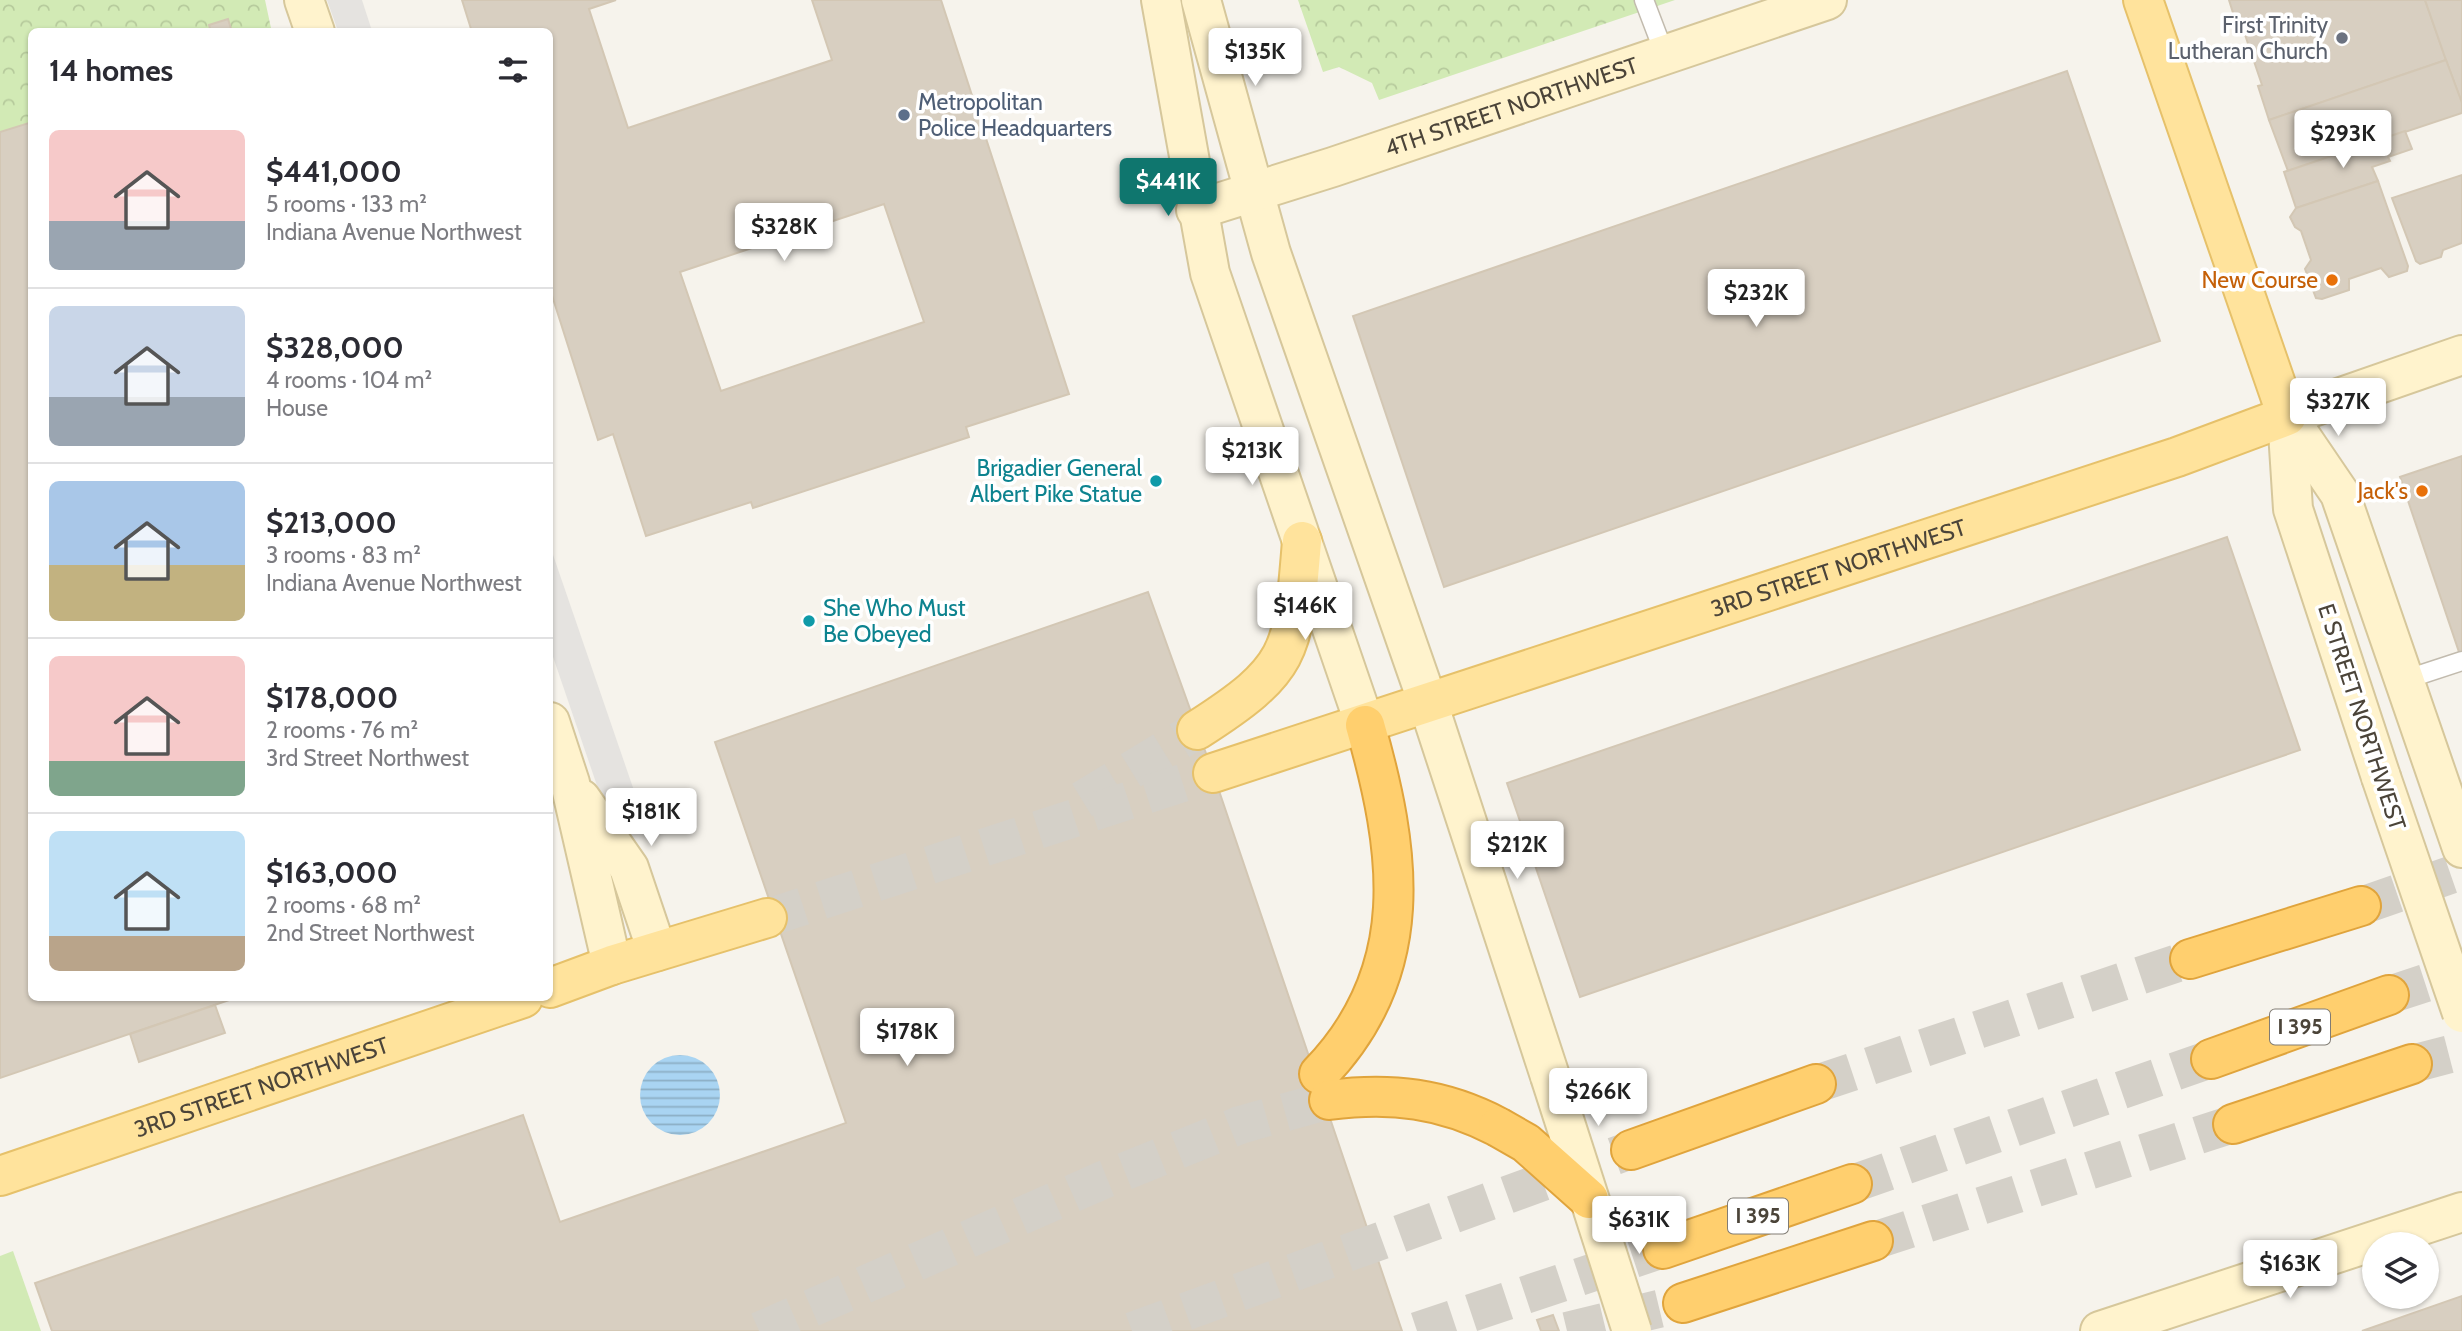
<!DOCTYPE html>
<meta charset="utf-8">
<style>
:root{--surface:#fff;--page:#f7f7f7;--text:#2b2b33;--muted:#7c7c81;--line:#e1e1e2;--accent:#0f766e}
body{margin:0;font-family:Cabin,sans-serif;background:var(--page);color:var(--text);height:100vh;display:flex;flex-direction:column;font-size:26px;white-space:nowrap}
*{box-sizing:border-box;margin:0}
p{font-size:23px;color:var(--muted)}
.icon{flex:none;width:38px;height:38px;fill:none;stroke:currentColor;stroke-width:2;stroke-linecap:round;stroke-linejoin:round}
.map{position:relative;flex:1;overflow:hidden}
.side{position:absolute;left:28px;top:28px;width:525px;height:973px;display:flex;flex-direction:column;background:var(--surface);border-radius:10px;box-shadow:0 2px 5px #0004}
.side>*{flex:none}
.tools{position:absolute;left:2362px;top:1232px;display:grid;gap:14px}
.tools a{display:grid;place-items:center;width:77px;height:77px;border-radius:50%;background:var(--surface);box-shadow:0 2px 5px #0004;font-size:35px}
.price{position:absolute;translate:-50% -60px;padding:0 16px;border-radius:7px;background:#fff;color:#222;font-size:23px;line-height:46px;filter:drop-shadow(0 2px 4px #0008)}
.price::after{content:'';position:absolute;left:50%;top:42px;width:21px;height:16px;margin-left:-10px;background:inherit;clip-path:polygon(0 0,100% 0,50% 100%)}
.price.selected{background:var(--accent);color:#fff}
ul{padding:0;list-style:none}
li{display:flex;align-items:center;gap:21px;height:175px;padding:0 21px}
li+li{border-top:2px solid var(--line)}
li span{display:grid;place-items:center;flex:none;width:196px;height:140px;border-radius:10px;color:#555}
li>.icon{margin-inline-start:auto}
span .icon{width:84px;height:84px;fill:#fffc;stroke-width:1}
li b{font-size:30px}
h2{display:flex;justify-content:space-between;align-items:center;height:84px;padding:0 21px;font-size:30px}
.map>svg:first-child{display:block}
</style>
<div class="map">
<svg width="2462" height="1331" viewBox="0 0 2462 1331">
<defs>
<pattern id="park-crowns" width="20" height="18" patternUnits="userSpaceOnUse" patternTransform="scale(1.75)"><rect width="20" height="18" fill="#d2eab5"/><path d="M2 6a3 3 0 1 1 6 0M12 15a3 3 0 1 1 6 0" fill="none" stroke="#b6ca9c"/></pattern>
<pattern id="water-rules" width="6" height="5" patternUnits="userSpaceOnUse" patternTransform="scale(1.75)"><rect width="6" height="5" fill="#a9d4f2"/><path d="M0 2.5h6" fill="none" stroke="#8caec5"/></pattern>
</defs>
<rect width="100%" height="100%" fill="#f6f3ec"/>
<polygon fill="#d2eab5" points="13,1251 41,1331 0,1331 0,1256"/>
<g fill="url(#park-crowns)">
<polygon points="0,0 265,0 271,28 270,32 32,32 31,122 0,132"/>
<polygon points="1298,0 1675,0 1379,100 1372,83 1339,67 1323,72"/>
</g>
<g fill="#e5e3e0">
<polygon points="327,0 362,0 372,31 338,31"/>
<polygon points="550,546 641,811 605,809 550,648"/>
</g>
<circle fill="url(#water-rules)" cx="680" cy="1095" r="40"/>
<g fill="#d8cfc1" stroke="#d3c7b4" stroke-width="2" fill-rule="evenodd">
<path d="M462 0H616L589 9 628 128 832 60 812 0H941L1069 394 966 427 969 437 753 508 751 502 646 536 613 434 598 440 550 289V32H472ZM884 204 924 322 721 391 680 272Z"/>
<polygon points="2229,0 2425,0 2446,60 2269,120 2258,86 2262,85 2238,14 2234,16"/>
<polygon points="2425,0 2462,0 2462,103 2446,60"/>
<polygon points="228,19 232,32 211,32 209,25"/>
<polygon points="2446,60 2462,103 2462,113 2288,171 2269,120"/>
<polygon points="2067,71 2160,341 1444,587 1353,316"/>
<polygon points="32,122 32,998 235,998 0,1078 0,132"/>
<polygon points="2405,131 2412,149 2388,157 2390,161 2372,167 2378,181 2296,208 2284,172"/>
<polygon points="2462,175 2462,243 2443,250 2441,257 2420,264 2416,261 2392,198"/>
<polygon points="2378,181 2408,266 2407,271 2389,277 2381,268 2349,279 2349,290 2322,299 2316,298 2305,269 2311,260 2301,231 2295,227 2290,217 2296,208"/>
<polygon points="2462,456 2462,661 2400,477"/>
<polygon points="2227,537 2300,750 1580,997 1507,783"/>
<polygon points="1148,592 1213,773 1402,1331 52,1331 35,1283 523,1115 560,1222 846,1123 715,742"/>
<polygon points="215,1005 225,1033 139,1062 130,1034"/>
<polygon points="2462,1296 2462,1331 2362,1331"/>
<polygon points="1553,1315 1559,1331 1541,1331 1537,1320"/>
</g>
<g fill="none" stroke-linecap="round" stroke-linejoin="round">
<g stroke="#d4d0c8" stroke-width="38" stroke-dasharray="38 19" stroke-linecap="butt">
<polyline points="1082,800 1197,730"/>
<polyline points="767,918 1213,773"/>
</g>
<g stroke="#d4d0c8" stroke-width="38" stroke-dasharray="38 19" stroke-linecap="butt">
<polyline points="2361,906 2462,871"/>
<polyline points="2389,995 2462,971"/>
<polyline points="2412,1064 2462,1051"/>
<polyline points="1816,1084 2190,959"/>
<polyline points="1852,1184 2211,1059"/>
<polyline points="1873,1241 2233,1124"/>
<polyline points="759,1331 1103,1180 1240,1125 1329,1100"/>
<polyline points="1132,1331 1631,1150"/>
<polyline points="1417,1331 1663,1249"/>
<polyline points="1567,1331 1683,1303"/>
</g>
<defs>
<g id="lane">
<polyline points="1644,0 1665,55"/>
<polyline points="2404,680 2462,661"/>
</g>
<g id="secondary">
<polyline points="304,0 315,32"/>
<polyline points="1161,0 1210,273 1365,725"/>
<polyline points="1201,0 1271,253 1428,703 1550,1076"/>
<path id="s1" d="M1196 210 1333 167 1827 0"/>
<polyline points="2287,416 2340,494 2462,848"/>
<polyline points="2287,416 2293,509 2381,777"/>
<polyline points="2287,416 2462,355"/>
<polyline points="550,722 570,783 612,965"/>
<polyline points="581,799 629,868 657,951"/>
<polyline points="2100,1331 2462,1212"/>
</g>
<g id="primary">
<path d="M1197 730C1294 668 1293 652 1302 541"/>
<path id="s2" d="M1213 773 2177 457 2287 416 2143 0"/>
<polyline points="550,988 612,965 767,918"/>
<path id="s3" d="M0 1176 523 998"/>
</g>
<g id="highway">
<polyline points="2190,959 2361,906"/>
<polyline points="2211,1059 2389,995"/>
<path d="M1319 1074C1419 971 1401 851 1365 725"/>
<path d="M1329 1100C1391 1092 1443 1098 1498 1127"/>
<polyline points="2233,1124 2412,1064"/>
<polyline points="1631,1150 1816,1084"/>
<polyline points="1663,1249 1852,1184"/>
<polyline points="1683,1303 1873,1241"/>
</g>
</defs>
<use href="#lane" stroke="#c2bbae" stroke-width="21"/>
<use href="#secondary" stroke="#d6c79b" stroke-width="42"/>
<use href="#primary" stroke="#e6c16a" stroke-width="42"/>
<use href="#highway" stroke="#e0a43c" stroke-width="42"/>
<use href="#lane" stroke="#fff" stroke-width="18"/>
<use href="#secondary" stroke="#fff3cd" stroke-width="38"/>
<use href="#primary" stroke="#ffe39c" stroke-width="38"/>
<use href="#highway" stroke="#ffcf6e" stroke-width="38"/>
<defs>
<g id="secondary-bridge">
<polyline points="2381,777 2462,1013"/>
<polyline points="1550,1076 1632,1331"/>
</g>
<polyline id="highway-bridge" points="1498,1127 1526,1143 1589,1199"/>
</defs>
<use href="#secondary-bridge" stroke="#d6c79b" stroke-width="42" stroke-linecap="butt"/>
<use href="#highway-bridge" stroke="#e0a43c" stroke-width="42" stroke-linecap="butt"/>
<use href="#secondary-bridge" stroke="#fff3cd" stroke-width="38"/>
<use href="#highway-bridge" stroke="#ffcf6e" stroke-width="38"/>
</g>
<circle fill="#6b7280" stroke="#fff" stroke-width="2.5" cx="2342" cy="38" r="7"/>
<circle fill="#5c6f8a" stroke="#fff" stroke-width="2.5" cx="904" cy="115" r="7"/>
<g fill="#e8710a" stroke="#fff" stroke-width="2.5">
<circle cx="2332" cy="280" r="7"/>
<circle cx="2422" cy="491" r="7"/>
</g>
<g fill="#0f9aa8" stroke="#fff" stroke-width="2.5">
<circle cx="1156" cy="481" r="7"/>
<circle cx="809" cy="621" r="7"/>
</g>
<g text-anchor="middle" stroke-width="7" stroke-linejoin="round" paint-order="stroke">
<g fill="#fff" stroke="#817c74" stroke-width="2">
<rect x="2270" y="1009.5" width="60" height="35" rx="5"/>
<rect x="1728" y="1198.5" width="60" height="35" rx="5"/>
</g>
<g font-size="21" font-weight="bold" fill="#4b4439">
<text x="2300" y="1034">I 395</text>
<text x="1758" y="1223">I 395</text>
</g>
<g font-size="23" fill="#5b616d" stroke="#fff" text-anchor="end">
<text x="2328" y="33">First Trinity<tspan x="2328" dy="26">Lutheran Church</tspan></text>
</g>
<g font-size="23" fill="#4e5e75" stroke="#fff" text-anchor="start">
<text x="918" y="110">Metropolitan<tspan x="918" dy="26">Police Headquarters</tspan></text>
</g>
<g font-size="23" fill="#4b4439" stroke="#fff">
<text dy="8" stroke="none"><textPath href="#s1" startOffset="332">4TH STREET NORTHWEST</textPath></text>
<text dy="8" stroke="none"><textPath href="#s2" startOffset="658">3RD STREET NORTHWEST</textPath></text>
<text transform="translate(2362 717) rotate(72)" y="8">E STREET NORTHWEST</text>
<text dy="8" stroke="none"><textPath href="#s3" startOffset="276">3RD STREET NORTHWEST</textPath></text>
</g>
<g font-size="23" fill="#c56008" stroke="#fff" text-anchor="end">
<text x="2318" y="288">New Course</text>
<text x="2408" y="499">Jack's</text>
</g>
<g font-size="23" fill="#0d838f" stroke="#fff" text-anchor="end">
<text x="1142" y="476">Brigadier General<tspan x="1142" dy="26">Albert Pike Statue</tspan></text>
<text x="823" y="616" text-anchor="start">She Who Must<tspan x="823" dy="26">Be Obeyed</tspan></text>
</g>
</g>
</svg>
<div class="tools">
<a><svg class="icon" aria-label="layers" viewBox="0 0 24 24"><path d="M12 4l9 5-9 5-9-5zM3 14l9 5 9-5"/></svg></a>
</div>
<b class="price" style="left:1255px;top:88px">$135K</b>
<b class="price" style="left:2343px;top:170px">$293K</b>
<b class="price selected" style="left:1168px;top:218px">$441K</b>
<b class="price" style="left:784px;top:263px">$328K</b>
<b class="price" style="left:1756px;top:329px">$232K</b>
<b class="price" style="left:2338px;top:438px">$327K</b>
<b class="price" style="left:1252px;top:487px">$213K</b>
<b class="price" style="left:1305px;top:642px">$146K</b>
<b class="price" style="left:651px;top:848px">$181K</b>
<b class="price" style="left:1517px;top:881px">$212K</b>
<b class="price" style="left:907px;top:1068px">$178K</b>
<b class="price" style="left:1598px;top:1128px">$266K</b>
<b class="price" style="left:1639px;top:1256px">$631K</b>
<b class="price" style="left:2290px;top:1300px">$163K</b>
<section class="side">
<h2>14 homes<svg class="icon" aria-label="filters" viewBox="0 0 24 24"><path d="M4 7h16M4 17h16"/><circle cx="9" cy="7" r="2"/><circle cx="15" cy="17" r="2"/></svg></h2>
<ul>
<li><span style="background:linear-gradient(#f6c9c9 65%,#9aa5b1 0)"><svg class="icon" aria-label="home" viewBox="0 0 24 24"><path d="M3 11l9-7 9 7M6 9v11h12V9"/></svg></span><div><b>$441,000</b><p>5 rooms · 133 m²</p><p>Indiana Avenue Northwest</p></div></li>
<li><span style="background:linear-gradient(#c9d6e8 65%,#9aa5b1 0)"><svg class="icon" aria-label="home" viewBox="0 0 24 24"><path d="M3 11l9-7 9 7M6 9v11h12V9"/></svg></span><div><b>$328,000</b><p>4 rooms · 104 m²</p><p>House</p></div></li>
<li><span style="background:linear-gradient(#a9c7e8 60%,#c2b280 0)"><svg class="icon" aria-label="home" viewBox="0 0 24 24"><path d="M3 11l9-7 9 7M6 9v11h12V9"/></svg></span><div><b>$213,000</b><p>3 rooms · 83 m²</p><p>Indiana Avenue Northwest</p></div></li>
<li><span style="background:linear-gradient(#f6c9c9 75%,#7fa58c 0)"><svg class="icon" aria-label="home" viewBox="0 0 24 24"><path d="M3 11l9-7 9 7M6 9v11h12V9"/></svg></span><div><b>$178,000</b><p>2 rooms · 76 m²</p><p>3rd Street Northwest</p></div></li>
<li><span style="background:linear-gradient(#bfe0f5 75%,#b9a48a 0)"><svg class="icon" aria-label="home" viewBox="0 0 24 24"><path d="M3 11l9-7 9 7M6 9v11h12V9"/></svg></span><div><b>$163,000</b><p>2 rooms · 68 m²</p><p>2nd Street Northwest</p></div></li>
</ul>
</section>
</div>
